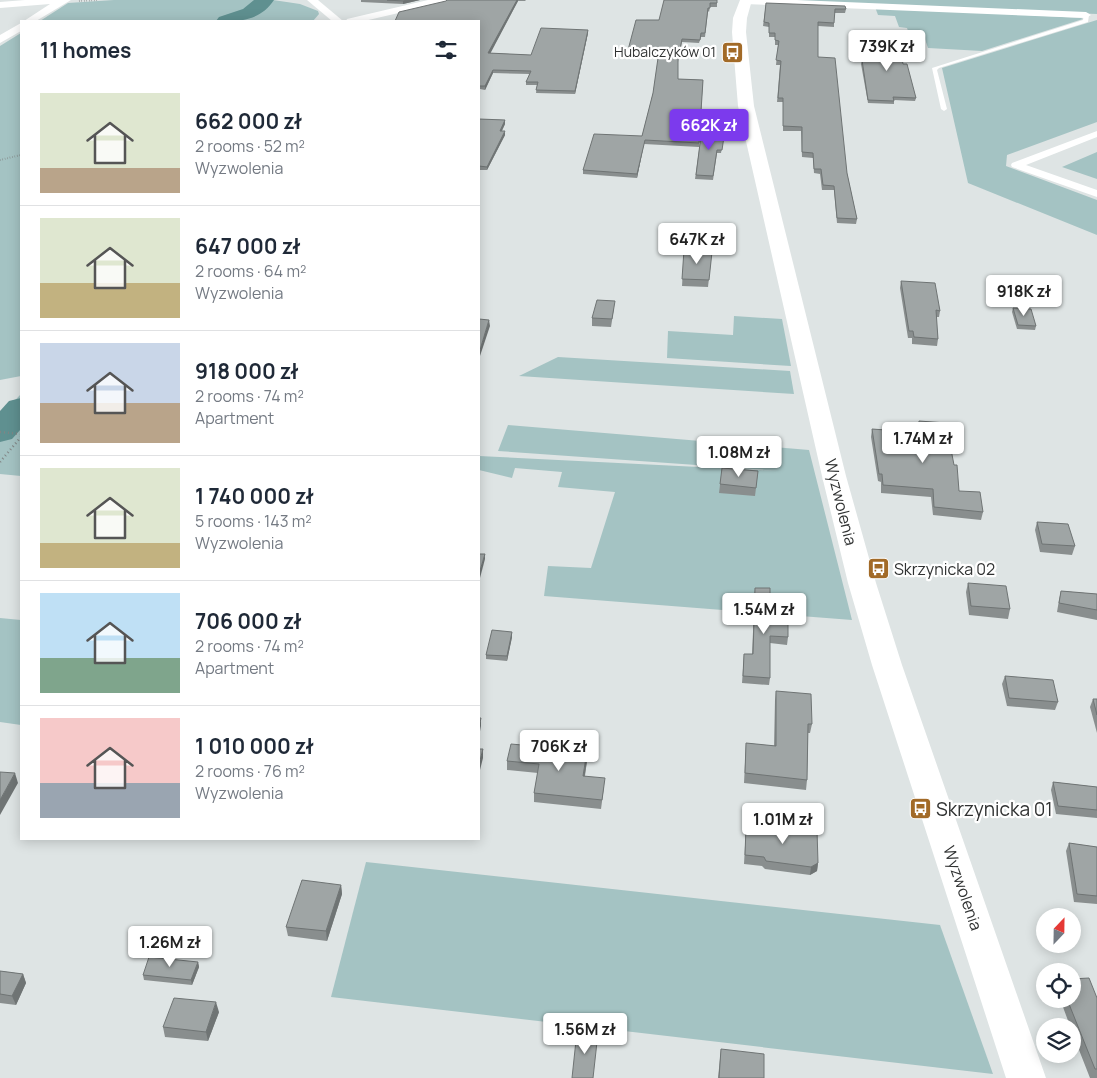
<!DOCTYPE html>
<meta charset="utf-8">
<style>
:root{--surface:#fff;--page:#f2f2f3;--text:#1f2937;--muted:#747a83;--line:#e0e1e3;--accent:#7c3aed}
body{margin:0;font-family:Manrope,sans-serif;background:var(--page);color:var(--text);height:100vh;display:flex;flex-direction:column;font-size:19px;white-space:nowrap}
*{box-sizing:border-box;margin:0}
p{font-size:16px;color:var(--muted)}
.icon{flex:none;width:28px;height:28px;fill:none;stroke:currentColor;stroke-width:2;stroke-linecap:round;stroke-linejoin:round}
.map{position:relative;flex:1;overflow:hidden}
.drawer{position:absolute;left:20px;top:20px;width:460px;height:820px;display:flex;flex-direction:column;background:var(--surface);border-radius:0px;box-shadow:0 2px 12px #0003}
.drawer>*{flex:none}
.needle{width:32px;rotate:22deg}
.tools{position:absolute;left:1036px;top:908px;display:grid;gap:10px}
.tools a{display:grid;place-items:center;width:45px;height:45px;border-radius:50%;background:var(--surface);box-shadow:0 2px 12px #0003;font-size:25px}
.price{position:absolute;translate:-50% -42px;padding:0 11px;border-radius:5px;background:#fff;color:#222;font-size:16px;line-height:32px;filter:drop-shadow(0 1px 2px #0008)}
.price::after{content:'';position:absolute;left:50%;top:30px;width:15px;height:11px;margin-left:-8px;background:inherit;clip-path:polygon(0 0,100% 0,50% 100%)}
.price.selected{background:var(--accent);color:#fff}
ul{padding:0;list-style:none}
li{display:flex;align-items:center;gap:15px;height:125px;padding:0 20px}
li+li{border-top:1px solid var(--line)}
li span{display:grid;place-items:center;flex:none;width:140px;height:100px;border-radius:0px;color:#555}
li>.icon{margin-inline-start:auto}
span .icon{width:60px;height:60px;fill:#fffc;stroke-width:1}
li b{font-size:21px}
h2{display:flex;justify-content:space-between;align-items:center;height:60px;padding:0 20px;font-size:21px}
.map>svg:first-child{display:block}
</style>
<div class="map">
<svg width="1097" height="1078" viewBox="0 0 1097 1078">
<rect width="100%" height="100%" fill="#dee4e4"/>
<g fill="#a4c3c3">
<polygon points="114,0 273,0 300,4 318,11 319,14 313,21 40,21 68,3"/>
<polygon points="770,0 1097,0 1097,14 769,1"/>
<polygon points="875,7 1081,18 1083,19 982,51 928,48 924,36 909,34 907,28 899,27 895,16 878,15"/>
<polygon points="1097,20 1097,122 1007,155 1006,166 1097,200 1097,235 968,183 942,68"/>
<polygon points="21,33 21,376 0,380 0,46"/>
<polygon points="1097,152 1097,179 1062,167"/>
<polygon points="734,316 782,319 791,366 667,358 668,331 733,335"/>
<polygon points="558,357 790,371 794,394 519,376"/>
<polygon points="21,394 21,476 0,474 0,416"/>
<polygon points="508,425 809,450 852,620 544,596 548,566 591,568 615,492 558,487 562,472 515,468 512,478 479,470 479,456 780,471 498,451"/>
<polygon points="0,618 21,620 21,725 0,722"/>
<polygon points="366,862 940,925 993,1074 331,997"/>
</g>
<g fill="none" stroke-linecap="round" stroke-linejoin="round">
<g fill="#5f9090" fill-rule="evenodd">
<path d="M254 0H274C260 21 239 22 216 21L219 17 243 9Z"/>
<polygon points="21,398 21,429 12,439 0,442 0,411 9,401"/>
</g>
<g stroke="#818585" stroke-width="2" stroke-dasharray="0.5 2" stroke-linecap="butt">
<polyline points="79,1 98,0"/>
<polyline points="0,160 21,155"/>
</g>
<g stroke="#818585" stroke-width="2.5" stroke-dasharray="1 3" stroke-linecap="butt">
<polyline points="0,432 21,434"/>
<polyline points="0,462 21,437"/>
</g>
<polygon fill="#fff" fill-rule="evenodd" points="1084,14 1089,15 1088,22 939,68 937,70 947,109 944,111 941,109 932,68 1083,20"/>
<polygon fill="#fff" fill-rule="evenodd" points="1097,131 1097,137 1026,165 1097,190 1097,197 1012,167 1011,165 1012,163"/>
<g fill="#fff" fill-rule="evenodd">
<polygon points="25,0 71,0 36,21 24,21 50,4 0,8 0,2"/>
<polygon points="307,0 318,0 343,21 332,21"/>
<polygon points="428,0 447,0 446,2 364,21 346,21 347,19"/>
<polygon points="740,0 797,0 1086,12 1091,15 1086,18 745,4 741,3"/>
<polygon points="21,23 21,31 0,43 0,35"/>
</g>
<polygon fill="#fff" fill-rule="evenodd" points="740,0 752,0 747,18 746,32 754,106 846,476 876,583 902,665 1046,1078 1006,1078 872,665 848,583 822,476 738,106 732,32 733,18"/>
</g>
<g fill="#898e8e">
<polygon points="361,0 420,0 403,4 361,2"/>
<polygon points="447,0 526,0 525,1 518,1 490,53 531,55 588,33 575,94 536,93 537,85 526,85 526,82 530,74 493,73 485,90 480,89 446,1"/>
<polygon points="717,0 717,7 710,7 709,12 708,11 705,37 701,37 699,43 682,42 678,62 678,79 703,80 699,147 644,144 637,178 583,174 583,170 642,136 653,93 659,55 628,54 628,50 659,20"/>
<polygon points="766,3 846,9 845,13 834,13 834,27 818,26 818,57 847,173 857,219 856,224 837,223 834,190 822,190 820,174 814,173 813,158 802,157 801,131 783,131 783,102 777,102 780,65 776,65 778,45 775,45 775,37 769,37 769,27 763,26"/>
<polygon points="871,36 903,64 916,98 915,101 894,100 894,104 868,103 861,64 862,60 875,61 871,39"/>
<polygon points="479,119 505,120 505,124 502,131 505,135 487,170 479,170"/>
<polygon points="702,128 725,130 721,153 717,153 713,180 695,179"/>
<polygon points="684,250 712,252 708,287 682,286"/>
<polygon points="901,281 940,311 939,317 936,317 938,339 937,346 912,344 912,338 908,338 900,288"/>
<polygon points="614,308 611,327 592,326 592,318"/>
<polygon points="1013,308 1036,326 1035,330 1017,329 1012,312"/>
<polygon points="919,421 959,491 983,512 981,520 933,515 931,497 881,493 881,482 878,481 871,437 872,429 910,431 912,424 918,424"/>
<polygon points="722,468 758,471 755,496 719,493"/>
<polygon points="1037,522 1075,546 1072,555 1040,552 1035,530"/>
<polygon points="968,583 1010,609 1008,619 969,615 966,592"/>
<polygon points="755,588 770,614 788,637 787,645 770,643 770,678 769,685 742,683 744,654 752,654"/>
<polygon points="1061,591 1097,594 1097,622 1097,620 1057,612 1059,600"/>
<polygon points="512,632 512,637 507,661 486,659 486,655"/>
<polygon points="1005,676 1058,702 1055,710 1007,706 1002,684"/>
<polygon points="776,691 812,724 810,733 808,733 807,780 806,790 744,783 746,743 774,746 775,700"/>
<polygon points="1093,699 1097,699 1097,733 1090,707"/>
<polygon points="587,751 587,761 585,776 604,787 601,809 534,802 534,793 538,773 507,770 507,761"/>
<polygon points="1053,782 1097,787 1097,818 1056,814 1051,790"/>
<polygon points="746,827 818,863 817,871 810,875 765,869 762,866 744,864"/>
<polygon points="1069,843 1097,847 1097,904 1074,902 1066,851"/>
<polygon points="341,885 342,894 327,941 288,936 286,927"/>
<polygon points="198,962 199,967 192,985 144,980 143,975"/>
<polygon points="0,971 23,974 26,983 16,1005 0,1003"/>
<polygon points="1097,998 1097,1078 1090,1078 1072,1032 1072,1026 1070,1026 1060,999"/>
<polygon points="219,1012 208,1041 165,1037 163,1027"/>
<polygon points="721,1049 764,1078 718,1078"/>
</g>
<g fill="#6f7474">
<polygon points="407,0 420,0 403,4 403,1"/>
<polygon points="517,0 518,0 518,1 489,56 488,53"/>
<polygon points="588,30 588,33 575,94 575,91"/>
<polygon points="493,70 493,73 485,90 485,86"/>
<polygon points="505,120 505,124 500,134 500,131"/>
<polygon points="505,131 505,135 487,170 487,167"/>
<polygon points="645,140 644,144 637,178 637,174"/>
<polygon points="489,320 490,326 480,356 480,350"/>
<polygon points="485,554 485,559 480,578 479,574"/>
<polygon points="512,632 512,637 507,661 507,656"/>
<polygon points="481,718 481,726 479,737 479,727"/>
<polygon points="483,749 483,758 479,774 479,764"/>
<polygon points="587,751 587,761 583,785 583,776"/>
<polygon points="15,773 18,783 0,815 0,800"/>
<polygon points="818,863 817,871 810,875 811,867"/>
<polygon points="341,885 342,894 327,941 326,931"/>
<polygon points="198,962 199,967 192,985 191,980"/>
<polygon points="23,974 26,983 16,1005 12,996"/>
<polygon points="216,1002 219,1012 208,1041 206,1032"/>
</g>
<g fill="#9fa5a5" stroke="#6f7474">
<polygon points="387,0 407,0 403,1"/>
<polygon points="447,0 517,0 488,53 531,55 541,28 588,30 575,91 536,90 538,82 526,82 531,71 493,70 485,86 479,86 479,87 479,21 395,21 399,12 446,1"/>
<polygon points="664,0 717,0 717,3 710,3 710,8 708,8 705,33 701,33 700,40 682,39 678,59 678,79 703,80 699,143 645,140 637,174 583,170 594,134 642,136 653,93 659,51 628,50 636,20 659,20"/>
<polygon points="766,3 845,6 846,9 835,9 834,23 818,22 818,57 835,58 847,173 857,219 837,218 834,186 823,185 821,169 814,169 813,153 802,152 802,127 783,126 783,98 778,98 781,61 776,60 779,41 775,40 775,33 769,33 769,23 764,22"/>
<polygon points="871,36 898,37 903,64 907,64 916,98 893,97 894,101 868,100 862,60 877,61"/>
<polygon points="479,119 505,120 500,131 505,131 487,167 479,166"/>
<polygon points="702,128 725,130 722,150 717,150 713,176 696,175"/>
<polygon points="684,250 712,252 709,280 682,279"/>
<polygon points="901,281 935,283 940,311 936,310 938,339 914,337 913,331 909,331"/>
<polygon points="597,300 615,301 612,319 592,318"/>
<polygon points="1013,308 1031,309 1036,326 1018,325"/>
<polygon points="479,319 489,320 480,350 479,350"/>
<polygon points="919,421 946,423 954,465 957,465 959,491 980,492 983,512 934,507 933,489 883,485 882,474 879,474 872,429 913,432 912,424 919,424"/>
<polygon points="722,468 758,471 756,488 720,484"/>
<polygon points="1037,522 1068,524 1075,546 1042,544"/>
<polygon points="479,554 485,554 479,574"/>
<polygon points="968,583 1006,586 1010,609 971,606"/>
<polygon points="755,588 770,588 770,614 788,615 788,637 770,636 770,678 743,676 744,654 753,654"/>
<polygon points="1061,591 1097,594 1097,610 1059,603"/>
<polygon points="492,630 512,632 507,656 486,655"/>
<polygon points="1005,676 1053,680 1058,702 1009,698"/>
<polygon points="776,691 811,694 812,724 808,724 807,780 745,773 746,743 776,746"/>
<polygon points="1093,699 1097,699 1097,715"/>
<polygon points="479,718 481,718 479,727"/>
<polygon points="511,744 587,751 583,776 605,778 602,800 534,793 539,764 507,761"/>
<polygon points="479,749 483,749 479,764"/>
<polygon points="0,772 15,773 0,800"/>
<polygon points="1053,782 1097,787 1097,810 1058,806"/>
<polygon points="768,825 817,830 818,863 811,867 766,861 764,857 745,855 746,827 764,828"/>
<polygon points="1069,843 1097,847 1097,896 1077,894"/>
<polygon points="302,880 341,885 326,931 286,927"/>
<polygon points="149,957 198,962 191,980 143,975"/>
<polygon points="0,971 23,974 12,996 0,994"/>
<polygon points="1089,978 1097,998 1097,1069 1095,1069 1067,999 1072,999 1072,979"/>
<polygon points="174,998 216,1002 206,1032 163,1027"/>
<polygon points="577,1031 598,1033 593,1078 572,1078"/>
<polygon points="721,1049 764,1054 764,1078 719,1078"/>
</g>
<defs>
<symbol id="bus-square" viewBox="-11 -11 22 22"><rect x="-9" y="-9" width="18" height="18" rx="4" fill="#a26a27" stroke="#fff"/><path d="M-5-6H5V4H4V6H2V4H-2V6H-4V4H-5ZM-3.5-4V0h7V-4ZM-3.5 1.2v1.5H-2V1.2ZM2 1.2v1.5H3.5V1.2Z" fill="#fff"/></symbol>
</defs>
<g fill-rule="evenodd">
<use href="#bus-square" x="720" y="40" width="25" height="25"/>
<use href="#bus-square" x="866" y="556" width="25" height="25"/>
<use href="#bus-square" x="908" y="796" width="25" height="25"/>
</g>
<g text-anchor="middle" stroke-width="4.5" stroke-linejoin="round" paint-order="stroke">
<g font-size="14" fill="#303232" stroke="#fff" text-anchor="end">
<text x="716" y="57">Hubalczyków 01</text>
</g>
<g font-size="16" fill="#303232" stroke="#fff">
<text transform="translate(841 502) rotate(76)" y="6">Wyzwolenia</text>
<text transform="translate(963 888) rotate(71)" y="6">Wyzwolenia</text>
</g>
<g font-size="16" fill="#303232" stroke="#fff" text-anchor="start">
<text x="894" y="575">Skrzynicka 02</text>
</g>
<g font-size="19" fill="#303232" stroke="#fff" text-anchor="start">
<text x="936" y="816">Skrzynicka 01</text>
</g>
</g>
</svg>
<div class="tools">
<a><svg class="needle" viewBox="-14 -14 28 28"><path d="M0-13l5 13h-10z" fill="#e53935"/><path d="M0 13l5-13h-10z" fill="#747a83"/></svg></a>
<a><svg class="icon" aria-label="locate" viewBox="0 0 24 24"><circle cx="12" cy="12" r="6"/><path d="M12 2v4M12 18v4M2 12h4M18 12h4"/></svg></a>
<a><svg class="icon" aria-label="layers" viewBox="0 0 24 24"><path d="M12 4l9 5-9 5-9-5zM3 14l9 5 9-5"/></svg></a>
</div>
<b class="price" style="left:887px;top:72px">739K zł</b>
<b class="price selected" style="left:709px;top:151px">662K zł</b>
<b class="price" style="left:697px;top:265px">647K zł</b>
<b class="price" style="left:1024px;top:317px">918K zł</b>
<b class="price" style="left:923px;top:464px">1.74M zł</b>
<b class="price" style="left:739px;top:478px">1.08M zł</b>
<b class="price" style="left:764px;top:635px">1.54M zł</b>
<b class="price" style="left:559px;top:772px">706K zł</b>
<b class="price" style="left:783px;top:845px">1.01M zł</b>
<b class="price" style="left:170px;top:968px">1.26M zł</b>
<b class="price" style="left:585px;top:1055px">1.56M zł</b>
<section class="drawer">
<h2>11 homes<svg class="icon" aria-label="filters" viewBox="0 0 24 24"><path d="M4 7h16M4 17h16"/><circle cx="9" cy="7" r="2"/><circle cx="15" cy="17" r="2"/></svg></h2>
<ul>
<li><span style="background:linear-gradient(#dfe7d0 75%,#b9a48a 0)"><svg class="icon" aria-label="home" viewBox="0 0 24 24"><path d="M3 11l9-7 9 7M6 9v11h12V9"/></svg></span><div><b>662 000 zł</b><p>2 rooms · 52 m²</p><p>Wyzwolenia</p></div></li>
<li><span style="background:linear-gradient(#dfe7d0 65%,#c2b280 0)"><svg class="icon" aria-label="home" viewBox="0 0 24 24"><path d="M3 11l9-7 9 7M6 9v11h12V9"/></svg></span><div><b>647 000 zł</b><p>2 rooms · 64 m²</p><p>Wyzwolenia</p></div></li>
<li><span style="background:linear-gradient(#c9d6e8 60%,#b9a48a 0)"><svg class="icon" aria-label="home" viewBox="0 0 24 24"><path d="M3 11l9-7 9 7M6 9v11h12V9"/></svg></span><div><b>918 000 zł</b><p>2 rooms · 74 m²</p><p>Apartment</p></div></li>
<li><span style="background:linear-gradient(#dfe7d0 75%,#c2b280 0)"><svg class="icon" aria-label="home" viewBox="0 0 24 24"><path d="M3 11l9-7 9 7M6 9v11h12V9"/></svg></span><div><b>1 740 000 zł</b><p>5 rooms · 143 m²</p><p>Wyzwolenia</p></div></li>
<li><span style="background:linear-gradient(#bfe0f5 65%,#7fa58c 0)"><svg class="icon" aria-label="home" viewBox="0 0 24 24"><path d="M3 11l9-7 9 7M6 9v11h12V9"/></svg></span><div><b>706 000 zł</b><p>2 rooms · 74 m²</p><p>Apartment</p></div></li>
<li><span style="background:linear-gradient(#f6c9c9 65%,#9aa5b1 0)"><svg class="icon" aria-label="home" viewBox="0 0 24 24"><path d="M3 11l9-7 9 7M6 9v11h12V9"/></svg></span><div><b>1 010 000 zł</b><p>2 rooms · 76 m²</p><p>Wyzwolenia</p></div></li>
</ul>
</section>
</div>
